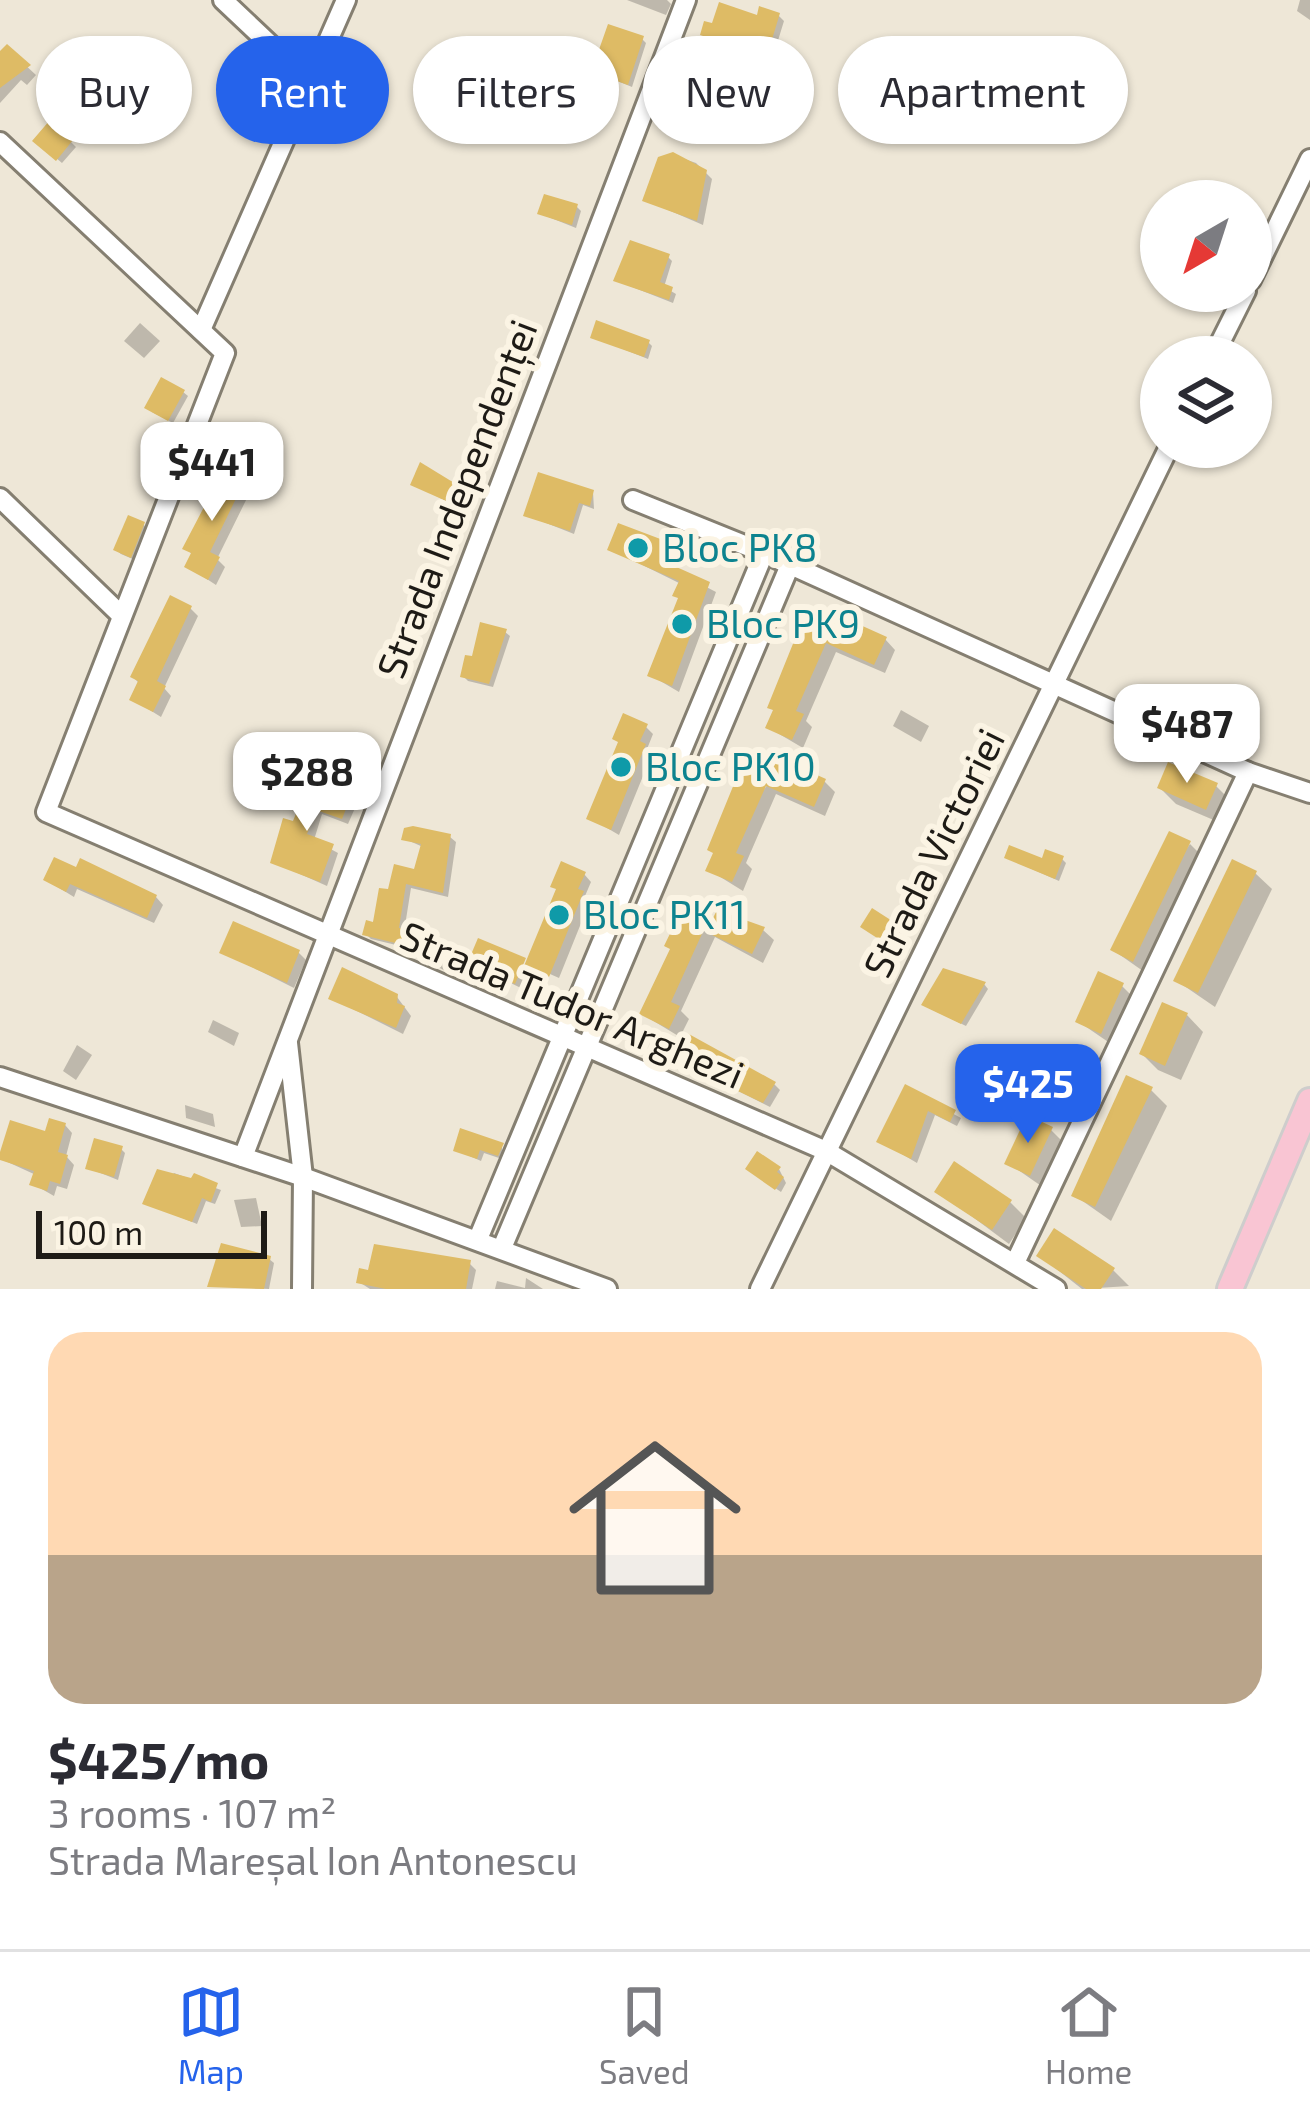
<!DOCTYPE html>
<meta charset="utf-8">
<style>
:root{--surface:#fff;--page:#f7f7f7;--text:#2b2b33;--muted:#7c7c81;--line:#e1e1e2;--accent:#2563eb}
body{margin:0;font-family:"Exo 2",sans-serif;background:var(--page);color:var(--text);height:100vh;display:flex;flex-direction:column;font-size:45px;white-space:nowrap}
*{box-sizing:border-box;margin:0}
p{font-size:39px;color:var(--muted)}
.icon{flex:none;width:66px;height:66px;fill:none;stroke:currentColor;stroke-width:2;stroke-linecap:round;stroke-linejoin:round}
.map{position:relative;height:1289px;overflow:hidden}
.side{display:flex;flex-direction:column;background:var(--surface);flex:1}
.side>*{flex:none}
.guide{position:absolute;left:36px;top:36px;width:1239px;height:108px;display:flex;gap:24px}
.needle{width:78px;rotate:219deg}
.buttons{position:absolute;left:1140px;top:180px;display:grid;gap:24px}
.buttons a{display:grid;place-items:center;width:132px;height:132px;border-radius:50%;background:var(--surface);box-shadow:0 3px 9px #0004;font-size:60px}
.scale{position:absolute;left:36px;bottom:30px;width:231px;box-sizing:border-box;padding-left:12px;border:6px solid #1e1b16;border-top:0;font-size:33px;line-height:42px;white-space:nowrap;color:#1e1b16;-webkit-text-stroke:9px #fbf4e4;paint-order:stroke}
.price{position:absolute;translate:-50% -102px;padding:0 27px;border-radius:24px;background:#fff;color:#222;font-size:39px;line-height:78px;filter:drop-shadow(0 3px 6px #0008)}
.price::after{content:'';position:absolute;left:50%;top:72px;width:36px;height:27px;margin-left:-18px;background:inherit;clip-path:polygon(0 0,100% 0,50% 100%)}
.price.active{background:var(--accent);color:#fff}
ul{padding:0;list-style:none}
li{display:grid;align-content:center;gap:24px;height:636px;padding:0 48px}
li span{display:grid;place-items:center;height:372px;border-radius:36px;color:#555}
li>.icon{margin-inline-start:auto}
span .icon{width:216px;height:216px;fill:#fffc;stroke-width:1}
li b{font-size:51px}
.pill{padding:0 42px;border-radius:54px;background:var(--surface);box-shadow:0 3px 9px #0004;font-size:42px;line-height:108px}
.pill.active{background:var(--accent);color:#fff}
.menu{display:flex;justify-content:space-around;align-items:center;height:168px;border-top:3px solid var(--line);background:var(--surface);font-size:33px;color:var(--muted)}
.menu a{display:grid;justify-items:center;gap:6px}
.menu .active{color:var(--accent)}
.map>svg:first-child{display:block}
</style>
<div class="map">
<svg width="1310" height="1289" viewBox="0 0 1310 1289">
<rect width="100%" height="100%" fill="#eee7d7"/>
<g fill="#0003">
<polygon points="627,0 667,0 671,4 666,15"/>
<polygon points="1300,0 1310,0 1310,20 1297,11"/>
<polygon points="778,15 784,21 772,60 751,53 742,79 701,61 758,18"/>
<polygon points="642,39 646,43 632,87 578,65 596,65"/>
<polygon points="7,48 36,75 27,85 21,80 0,103 0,56"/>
<polygon points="57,117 75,133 69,140 76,147 62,163 36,141"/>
<polygon points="673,155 696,163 712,179 703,225 645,200"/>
<polygon points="577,207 581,211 576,228 541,214"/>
<polygon points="668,257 672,261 664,287 676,294 673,303 617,281"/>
<polygon points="140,323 160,341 144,358 124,341"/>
<polygon points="593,337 648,342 652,346 648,359"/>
<polygon points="183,392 188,396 173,423 152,412"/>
<polygon points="244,480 252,488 217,559 225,567 216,585 187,566 193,555 186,548"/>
<polygon points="414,484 467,494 475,502 470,514"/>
<polygon points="593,492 594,509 583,505 574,534 526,515"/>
<polygon points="143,524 147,529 135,560 121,554 116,550"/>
<polygon points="661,543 675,556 670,568 716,592 679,692 650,675 681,600 681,584 610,549"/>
<polygon points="190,608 198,616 164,688 171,696 161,717 132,699 140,684 133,677"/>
<polygon points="505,632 510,636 493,687 468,681 463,676 474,660"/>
<polygon points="832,635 885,639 895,650 885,673 836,652 806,721 812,727 803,748 769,728 776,712 770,707"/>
<polygon points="901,710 929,726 921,742 893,726"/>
<polygon points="646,727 653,734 647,749 652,754 619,835 590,818"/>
<polygon points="772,778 825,782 835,792 825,816 776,794 746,863 752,869 743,891 709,870"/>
<polygon points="1216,786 1232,802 1223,824 1176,804 1160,788"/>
<polygon points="300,793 348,801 355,808 348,824 322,814 314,840 338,853 327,886 273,862 305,798"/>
<polygon points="450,837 456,842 448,897 411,888 404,932 416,938 413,949 371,939 366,934 390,893 416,873 423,847 405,839"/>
<polygon points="1190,844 1206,860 1150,976 1113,950"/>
<polygon points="1007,858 1062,859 1066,863 1059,881"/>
<polygon points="77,871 156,897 163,905 154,923 77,889 74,897 46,880"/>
<polygon points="1255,873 1272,889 1215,1007 1177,981"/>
<polygon points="584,874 591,882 585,896 590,901 559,978 532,966 523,989 470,963 528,965 558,891"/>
<polygon points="704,928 709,933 763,930 774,940 763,963 715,937 681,1011 689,1019 680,1037 642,1014"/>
<polygon points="898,928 902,932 893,947 868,931"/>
<polygon points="433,945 455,956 449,973 427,961"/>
<polygon points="222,952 299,953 306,960 294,988"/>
<polygon points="984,984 988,989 966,1026 929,1008"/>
<polygon points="1122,986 1138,1002 1117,1048 1079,1022"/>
<polygon points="397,997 411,1016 403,1034 331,998"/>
<polygon points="1187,1015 1203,1032 1181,1080 1158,1070 1142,1054"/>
<polygon points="213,1020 239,1033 234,1046 208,1032"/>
<polygon points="77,1045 92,1055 76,1080 63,1071"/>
<polygon points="1086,1058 1102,1074 1081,1118 1044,1092"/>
<polygon points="685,1064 774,1084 780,1090 770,1107"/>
<polygon points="906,1088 961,1118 957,1126 935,1115 917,1163 880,1141"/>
<polygon points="1151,1090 1167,1106 1111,1221 1074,1195"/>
<polygon points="185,1105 213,1114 215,1127 186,1118"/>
<polygon points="65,1125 72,1133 66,1156 74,1165 67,1189 57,1186 54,1196 33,1184 36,1175 1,1159"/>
<polygon points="1051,1130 1067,1146 1047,1190 1008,1163"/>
<polygon points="502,1145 502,1159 484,1153 481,1161 456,1150"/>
<polygon points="121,1149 125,1153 118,1180 88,1168"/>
<polygon points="779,1169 786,1183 781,1192 753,1173"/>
<polygon points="174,1173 221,1190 215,1204 206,1201 197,1224 146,1203"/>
<polygon points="938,1191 1010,1202 1026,1218 1009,1244"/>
<polygon points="256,1198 262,1226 241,1227 234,1200"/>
<polygon points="1040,1256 1113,1270 1129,1286 1082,1289"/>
<polygon points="269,1259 274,1263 269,1289 211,1286"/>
<polygon points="469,1263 476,1270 472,1289 370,1289 359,1282"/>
<polygon points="526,1278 543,1289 495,1289 497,1281 525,1288"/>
</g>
<g fill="#debb65">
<polygon points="719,2 757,15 759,6 780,13 767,56 746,50 736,76 697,62 706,37 700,35 704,21 712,23"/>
<polygon points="608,24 644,36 628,85 575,66 579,55 595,61"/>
<polygon points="7,44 31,65 0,88 0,51"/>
<polygon points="56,113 73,126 66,134 73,140 56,161 32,141"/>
<polygon points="673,152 707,170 697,221 642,201 658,157"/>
<polygon points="544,194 578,204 572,225 537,214"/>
<polygon points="630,240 670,254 660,282 673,287 669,300 613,281"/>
<polygon points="596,320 650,340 644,357 590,338"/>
<polygon points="161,377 185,390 168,421 144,408"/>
<polygon points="420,462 469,492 462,508 410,485"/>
<polygon points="225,467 246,478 210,552 220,557 208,580 184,567 191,553 182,549"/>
<polygon points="538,472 594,490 590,506 579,503 570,531 523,516"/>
<polygon points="128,515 145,522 131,558 113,550"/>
<polygon points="618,523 663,540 670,546 663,561 710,582 672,686 647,676 678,598 672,596 679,581 607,550"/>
<polygon points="170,595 192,606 157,681 166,686 153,712 129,700 138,681 130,677"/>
<polygon points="838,615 887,637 874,665 826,643 796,711 804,714 792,740 765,728 773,710 767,708 803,619 831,631"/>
<polygon points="480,622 507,629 489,684 460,677 465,655 472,656"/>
<polygon points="623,713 648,724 640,741 646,744 611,830 586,819 618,742 612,739"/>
<polygon points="777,757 826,779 814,807 766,786 736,853 744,856 732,882 705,871 713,853 707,850 743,762 770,774"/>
<polygon points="1168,762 1218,783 1206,810 1157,788"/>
<polygon points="301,781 350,799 342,819 316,810 307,834 334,844 320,882 270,863 283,818 293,821 303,796 296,794"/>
<polygon points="413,826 451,834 443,893 406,884 399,928 411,930 408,946 362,935 366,920 373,922 379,888 388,889 394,864 414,869 421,844 401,840 404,828"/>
<polygon points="1169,831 1191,841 1133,962 1110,950"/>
<polygon points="1009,845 1042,858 1045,849 1064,856 1055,879 1004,858"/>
<polygon points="54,857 76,867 80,858 157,895 147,918 70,884 66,892 43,880"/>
<polygon points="1232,859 1257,871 1198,993 1173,981"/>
<polygon points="561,861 586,872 578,889 584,891 549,977 524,966 556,889 550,887"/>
<polygon points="872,908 900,926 888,945 860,927"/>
<polygon points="717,910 765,927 752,954 706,932"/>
<polygon points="680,913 706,925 671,1002 680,1006 669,1029 639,1014 670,949 664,946"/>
<polygon points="233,921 300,950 287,983 219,953"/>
<polygon points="478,938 526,958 515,984 467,964"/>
<polygon points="342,967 398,994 397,1003 405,1006 396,1028 328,999"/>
<polygon points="943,968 986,982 961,1024 921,1005"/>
<polygon points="1098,971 1124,983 1101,1034 1075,1022"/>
<polygon points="1162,1002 1188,1013 1165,1066 1139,1054"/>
<polygon points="687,1033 776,1082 763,1103 681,1064 675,1058"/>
<polygon points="1063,1044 1088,1056 1065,1104 1040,1093"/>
<polygon points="1126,1075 1153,1087 1095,1207 1071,1196"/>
<polygon points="905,1084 956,1110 950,1122 928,1111 911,1159 876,1142"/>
<polygon points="1027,1115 1053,1127 1030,1176 1004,1164"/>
<polygon points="49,1118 66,1123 58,1152 68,1155 60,1184 50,1181 47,1191 29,1185 34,1171 0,1160 0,1152 10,1120 45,1131"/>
<polygon points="460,1128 504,1143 498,1156 480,1150 477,1159 453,1151"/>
<polygon points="94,1138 123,1146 114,1177 85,1169"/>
<polygon points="757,1151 781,1167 777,1172 784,1177 775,1190 745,1169"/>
<polygon points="954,1161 1012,1200 992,1230 934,1192"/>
<polygon points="157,1169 191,1178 194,1173 218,1183 211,1202 202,1198 192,1222 142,1204"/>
<polygon points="1054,1228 1115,1268 1101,1289 1086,1289 1036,1256"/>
<polygon points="221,1243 271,1256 264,1289 207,1287"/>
<polygon points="374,1244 471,1260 466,1289 386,1289 356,1283 359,1268 368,1270"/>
</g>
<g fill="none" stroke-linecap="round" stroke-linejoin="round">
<defs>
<g id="minor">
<polyline points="223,0 313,85"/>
<polyline points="0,142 225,353 46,812 826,1151 1056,1289"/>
<polyline points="1251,280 1310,159"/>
<polyline points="201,330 346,0"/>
<polyline points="1213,357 1246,291"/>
<polyline points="0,498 122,616"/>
<polyline points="633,500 764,553 1248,772 1310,793"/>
<polyline points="288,1043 303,1177 302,1289"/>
<polyline points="0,1077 303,1177 607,1289"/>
<polyline points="243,1157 686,0"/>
<polyline points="478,1239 764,553"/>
<polyline points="502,1248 790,565"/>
<polyline points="1015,1263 1248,772"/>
<polyline points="760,1289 1169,447"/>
</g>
<polyline id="major" points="1230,1289 1310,1101"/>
</defs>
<use href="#minor" stroke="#857f71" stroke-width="24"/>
<use href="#major" stroke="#cecdcc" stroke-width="30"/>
<use href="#minor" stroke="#fff" stroke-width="18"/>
<use href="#major" stroke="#f9c5d3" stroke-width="24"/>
</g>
<g fill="#0f9aa8" stroke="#fbf4e4" stroke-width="4.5">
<circle cx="638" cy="548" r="12"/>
<circle cx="682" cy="624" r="12"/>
<circle cx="621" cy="767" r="12"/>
<circle cx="559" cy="915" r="12"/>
</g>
<g text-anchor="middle" stroke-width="12" stroke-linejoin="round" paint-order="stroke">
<g font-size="39" fill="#1e1b16" stroke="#fbf4e4">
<text transform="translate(457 499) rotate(-69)" y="14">Strada Independenței</text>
<text transform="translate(934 853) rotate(-64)" y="14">Strada Victoriei</text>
<text transform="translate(572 1005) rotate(23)" y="14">Strada Tudor Arghezi</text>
</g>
<g font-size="39" fill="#0d838f" stroke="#fbf4e4" text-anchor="start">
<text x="662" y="562">Bloc PK8</text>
<text x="706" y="638">Bloc PK9</text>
<text x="645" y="781">Bloc PK10</text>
<text x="583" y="929">Bloc PK11</text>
</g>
</g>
</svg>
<div class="buttons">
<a><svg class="needle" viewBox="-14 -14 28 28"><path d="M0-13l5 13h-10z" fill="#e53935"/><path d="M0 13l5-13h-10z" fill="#7c7c81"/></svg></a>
<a><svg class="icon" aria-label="layers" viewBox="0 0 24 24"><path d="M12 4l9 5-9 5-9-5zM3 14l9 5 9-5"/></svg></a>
</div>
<div class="scale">100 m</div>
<b class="price" style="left:212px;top:524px">$441</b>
<b class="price" style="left:1187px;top:786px">$487</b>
<b class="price" style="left:307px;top:834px">$288</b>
<b class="price active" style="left:1028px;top:1146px">$425</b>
<div class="guide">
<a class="pill">Buy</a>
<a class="pill active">Rent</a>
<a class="pill">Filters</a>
<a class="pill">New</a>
<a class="pill">Apartment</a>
</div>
</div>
<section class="side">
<ul>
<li><span style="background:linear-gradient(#ffd9b3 60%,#b9a48a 0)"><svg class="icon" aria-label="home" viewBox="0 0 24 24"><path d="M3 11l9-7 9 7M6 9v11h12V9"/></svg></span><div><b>$425/mo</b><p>3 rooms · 107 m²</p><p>Strada Mareșal Ion Antonescu</p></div></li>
</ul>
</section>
<nav class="menu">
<a class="active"><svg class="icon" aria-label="map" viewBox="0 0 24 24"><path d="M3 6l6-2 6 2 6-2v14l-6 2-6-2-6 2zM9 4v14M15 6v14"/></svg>Map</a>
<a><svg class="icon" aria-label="saved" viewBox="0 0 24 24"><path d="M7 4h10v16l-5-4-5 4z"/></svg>Saved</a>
<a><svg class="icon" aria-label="home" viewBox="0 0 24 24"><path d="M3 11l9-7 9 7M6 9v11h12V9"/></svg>Home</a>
</nav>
